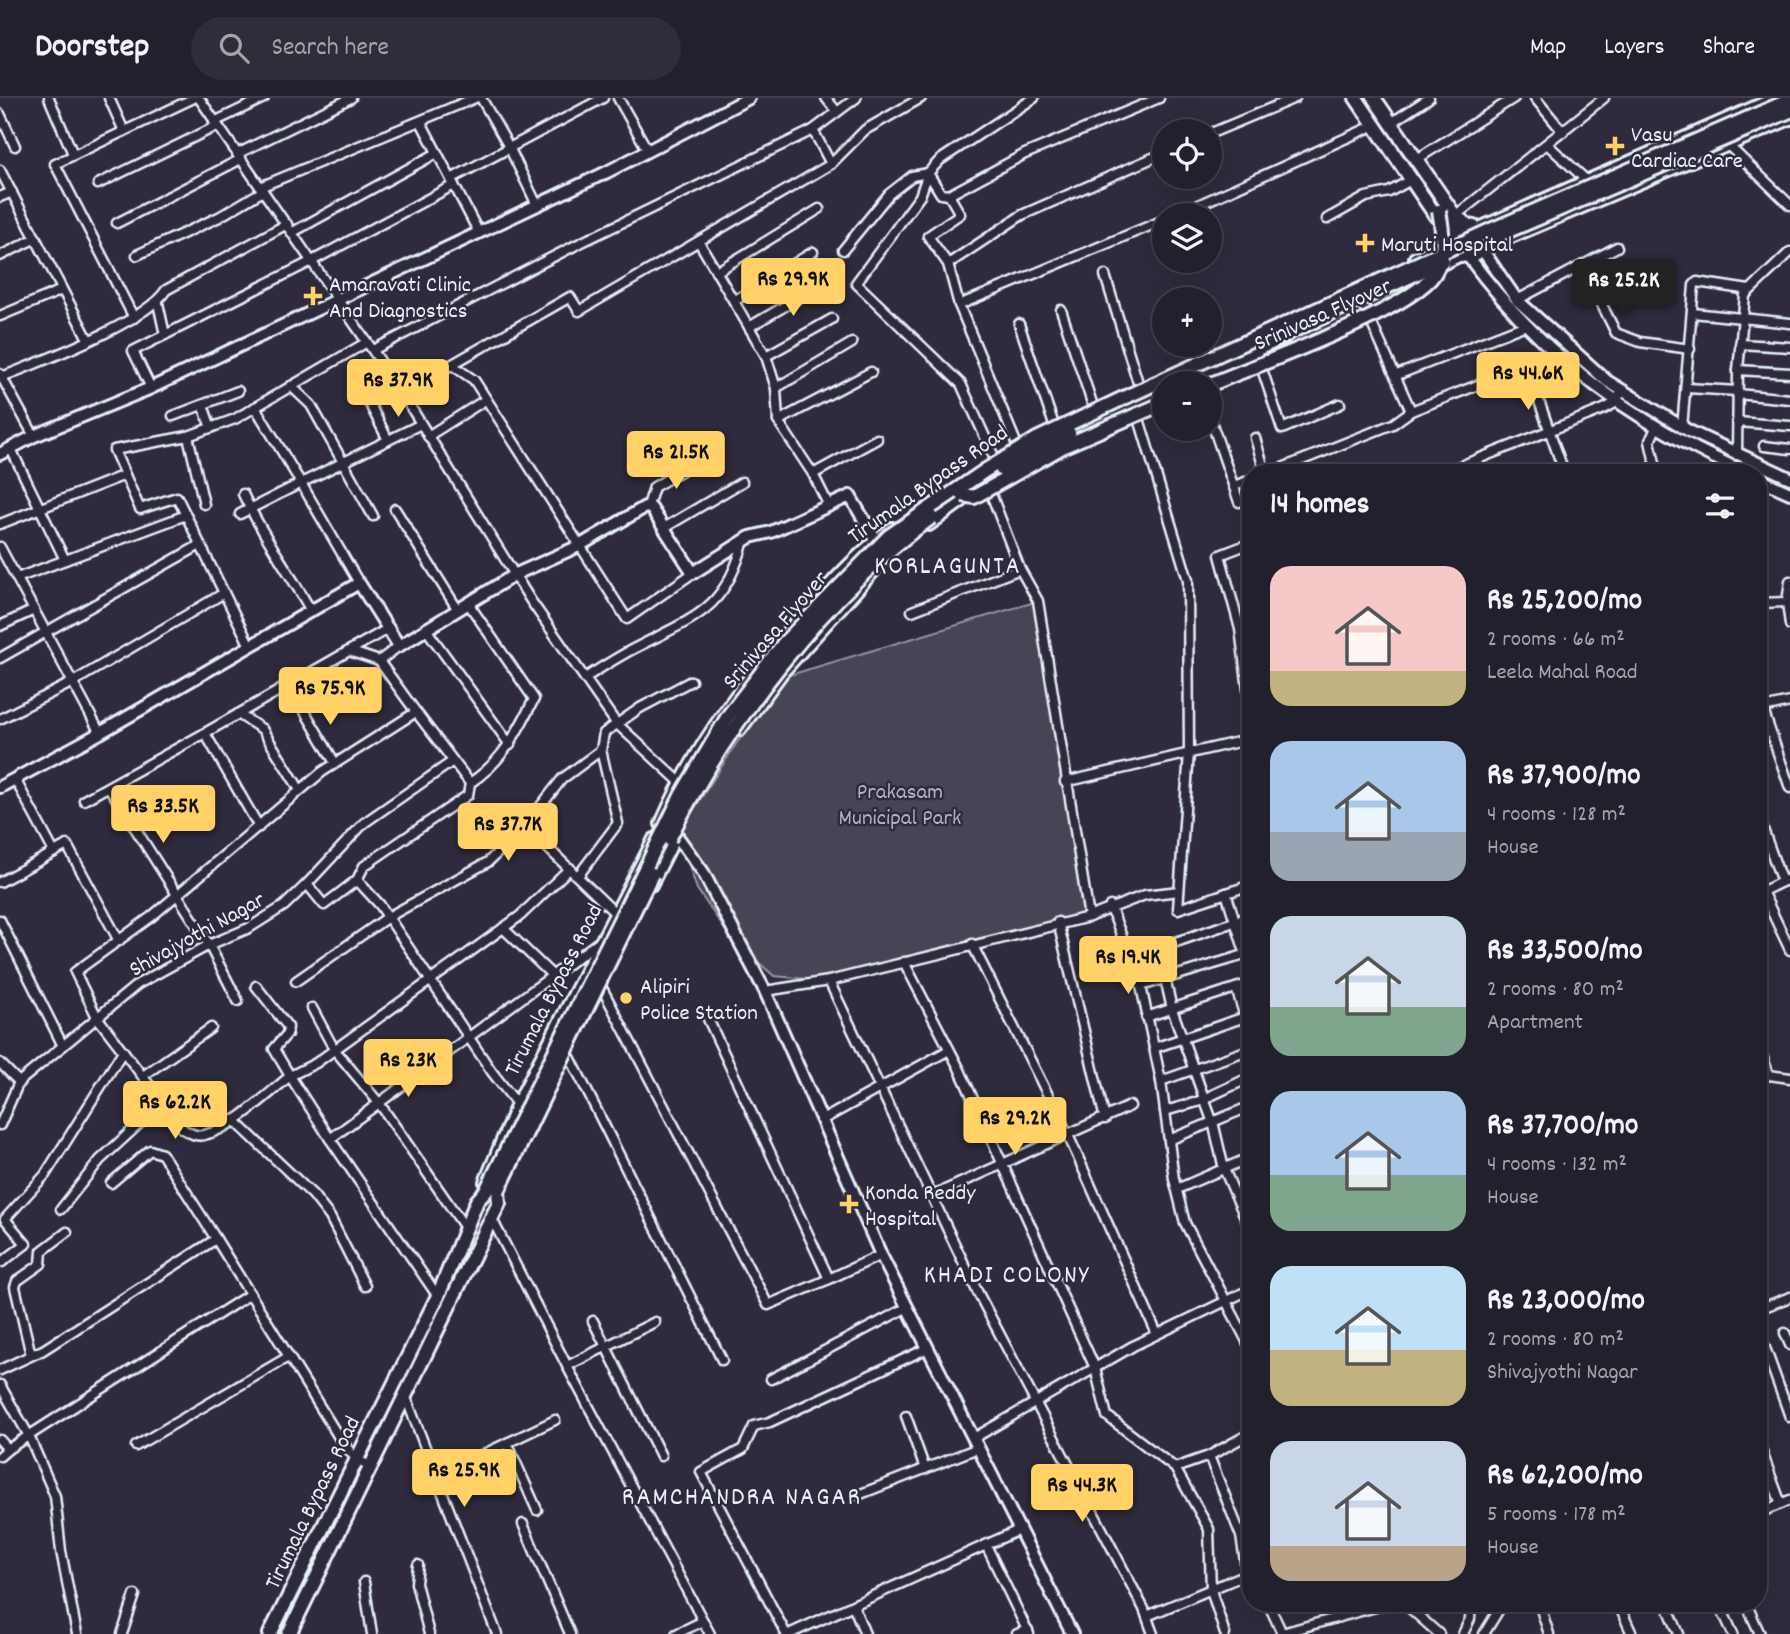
<!DOCTYPE html>
<meta charset="utf-8">
<style>
:root{--surface:#23202e;--page:#2f2d3a;--text:#f1f3f6;--muted:#a3a3aa;--line:#403e4a;--accent:#ffd166}
body{margin:0;font-family:Dekko,sans-serif;background:var(--page);color:var(--text);height:100vh;display:flex;flex-direction:column;font-size:26px;white-space:nowrap}
*{box-sizing:border-box;margin:0}
p{font-size:23px;color:var(--muted)}
.icon{flex:none;width:38px;height:38px;fill:none;stroke:currentColor;stroke-width:2;stroke-linecap:round;stroke-linejoin:round}
.map{position:relative;flex:1;overflow:hidden}
.details{position:absolute;left:1242px;top:366px;width:525px;height:1148px;display:flex;flex-direction:column;background:var(--surface);border-radius:28px;box-shadow:0 7px 28px #0002,0 0 0 2px var(--line)}
.details>*{flex:none}
.fabs{position:absolute;left:1152px;top:21px;display:grid;gap:14px}
.fabs a{display:grid;place-items:center;width:70px;height:70px;border-radius:50%;background:var(--surface);box-shadow:0 7px 28px #0002,0 0 0 2px var(--line);font-size:35px}
.price{position:absolute;translate:-50% -60px;padding:0 16px;border-radius:7px;background:var(--accent);color:#111;font-size:23px;line-height:46px;filter:drop-shadow(0 2px 4px #0008)}
.price::after{content:'';position:absolute;left:50%;top:42px;width:21px;height:16px;margin-left:-10px;background:inherit;clip-path:polygon(0 0,100% 0,50% 100%)}
.price.selected{background:#222;color:#fff}
ul{padding:0;list-style:none}
li{display:flex;align-items:center;gap:21px;height:175px;padding:0 28px}
li span{display:grid;place-items:center;flex:none;width:196px;height:140px;border-radius:21px;color:#555}
li>.icon{margin-inline-start:auto}
span .icon{width:84px;height:84px;fill:#fffc;stroke-width:1}
li b{font-size:30px}
h2{display:flex;justify-content:space-between;align-items:center;height:84px;padding:0 28px;font-size:30px}
header{display:flex;align-items:center;gap:42px;box-sizing:border-box;height:98px;padding:0 35px;background:var(--surface);border-bottom:2px solid var(--line)}
header strong{font-size:33px}
nav{display:flex;gap:38px;margin-inline-start:auto;font-size:24px}
.search{width:490px;height:63px;background:var(--page);display:flex;align-items:center;gap:18px;box-sizing:border-box;padding:0 24px;border-radius:38px;color:var(--muted);font-size:26px}
.map>svg:first-child{display:block}
</style>
<header>
<strong>Doorstep</strong>
<div class="search"><svg class="icon" aria-label="search" viewBox="0 0 24 24"><circle cx="10" cy="10" r="6"/><path d="M15 15l6 6"/></svg>Search here</div>
<nav><a>Map</a><a>Layers</a><a>Share</a></nav>
</header>
<div class="map">
<svg width="1790" height="1536" viewBox="0 0 1790 1536">
<rect width="100%" height="100%" fill="#2f2a3d"/>
<filter id="ink" filterUnits="userSpaceOnUse"><feTurbulence type="fractalNoise" baseFrequency=".0143" numOctaves="2"/><feDisplacementMap in="SourceGraphic" scale="14" xChannelSelector="R" yChannelSelector="G"/><feConvolveMatrix kernelMatrix="1 2 1 2 8 2 1 2 1" color-interpolation-filters="sRGB"/></filter>
<g filter="url(#ink)">
<polygon fill="#464455" stroke="#979aa6" stroke-width="2" points="1038,503 1089,819 829,883 774,878 730,839 697,791 678,736 736,646 786,578"/>
<g fill="none" stroke-linecap="round" stroke-linejoin="round">
<defs>
<g id="street">
<polyline points="49,0 73,56"/>
<polyline points="109,0 124,33"/>
<polyline points="199,0 402,295 531,503 616,625 680,684"/>
<polyline points="481,0 509,49 537,107"/>
<polyline points="618,0 648,53"/>
<polyline points="826,0 837,14"/>
<polyline points="1535,0 1563,34"/>
<polyline points="0,16 15,48"/>
<polyline points="214,24 264,0"/>
<polyline points="421,24 479,135"/>
<polyline points="1391,25 1429,0"/>
<polyline points="813,32 831,66"/>
<polyline points="1209,36 1295,0"/>
<polyline points="1548,47 1585,81"/>
<polyline points="1729,48 1790,107"/>
<polyline points="237,56 351,0"/>
<polyline points="1417,61 1514,0"/>
<polyline points="0,72 88,241"/>
<polyline points="928,75 920,98 856,185 961,286 995,361"/>
<polyline points="928,75 941,96 949,97 1025,56 1159,0"/>
<polyline points="451,81 603,0"/>
<polyline points="98,86 217,28"/>
<polyline points="260,89 475,0"/>
<polyline points="949,97 960,116 928,138 948,166 959,207 1017,347"/>
<polyline points="0,99 12,94"/>
<polyline points="1176,117 1375,27"/>
<polyline points="1455,118 1604,0"/>
<polyline points="1327,121 1366,99 1389,94 1411,82"/>
<polyline points="117,125 241,61"/>
<polyline points="293,134 437,55"/>
<polyline points="699,144 766,258 776,290 778,323 813,376"/>
<polyline points="843,152 889,96 912,78 928,75 940,62 1034,0"/>
<polyline points="137,157 219,119 263,93"/>
<polyline points="0,158 36,140"/>
<polyline points="948,166 1022,117 1164,55"/>
<polyline points="1575,171 1596,195 1616,235 1640,244 1690,251"/>
<polyline points="716,174 819,111"/>
<polyline points="1105,177 1139,288"/>
<polyline points="1517,202 1617,149"/>
<polyline points="734,203 813,154"/>
<polyline points="158,205 165,237"/>
<polyline points="1363,206 1411,313"/>
<polyline points="959,207 1164,122"/>
<polyline points="1061,212 1093,308"/>
<polyline points="1693,215 1790,225"/>
<polyline points="0,218 62,192"/>
<polyline points="134,220 55,66 194,0"/>
<polyline points="1019,226 1054,327"/>
<polyline points="749,229 823,186"/>
<polyline points="1740,246 1790,249"/>
<polyline points="373,252 578,146 813,32 856,0"/>
<polyline points="1256,253 1282,331 1340,306"/>
<polyline points="766,258 832,221"/>
<polyline points="452,267 474,282 627,521 693,475"/>
<polyline points="1738,272 1790,275"/>
<polyline points="0,276 34,338"/>
<polyline points="1397,277 1526,227"/>
<path d="M2 279C41 263 145 225 166 192L287 126"/>
<polyline points="359,285 388,342"/>
<polyline points="1533,286 1564,374"/>
<polyline points="291,288 311,307 373,418"/>
<polyline points="151,290 133,253 312,163 454,87"/>
<polyline points="776,290 852,245"/>
<polyline points="1687,290 1737,293"/>
<polyline points="402,295 570,199 579,213 831,66 865,32 921,0"/>
<polyline points="1737,296 1790,301"/>
<polyline points="203,307 211,330"/>
<polyline points="1137,314 1188,482 1189,654 1178,811 1251,787"/>
<polyline points="1209,317 1239,404"/>
<polyline points="173,318 238,293"/>
<polyline points="778,323 871,274"/>
<polyline points="1737,324 1790,328"/>
<polyline points="1656,330 1650,343 1657,374"/>
<polyline points="1682,330 1694,187 1697,184 1749,192"/>
<polyline points="188,338 204,406"/>
<polyline points="428,338 485,302"/>
<polyline points="1255,340 1265,374"/>
<polyline points="1764,348 1790,351"/>
<polyline points="11,351 65,462"/>
<polyline points="1737,357 1738,272 1745,197 1790,154"/>
<polyline points="1272,374 1393,326 1411,313 1558,256"/>
<polyline points="1445,374 1604,311 1615,305 1622,293"/>
<polyline points="1234,388 1251,382"/>
<path d="M243 396C262 437 289 473 311 513"/>
<polyline points="648,408 654,389 691,367"/>
<polyline points="829,408 813,376 877,341"/>
<polyline points="395,411 458,512"/>
<polyline points="240,416 301,385 255,309"/>
<polyline points="0,426 125,377"/>
<polyline points="664,430 742,384"/>
<polyline points="1251,445 1220,457 1240,531 1251,614"/>
<polyline points="0,449 100,635"/>
<polyline points="17,480 186,417"/>
<polyline points="1790,483 1787,504 1790,527"/>
<polyline points="359,485 301,385 421,326"/>
<path d="M468 505 534 601C517 635 502 664 470 685"/>
<polyline points="1759,505 1787,504"/>
<polyline points="912,513 1020,471"/>
<polyline points="0,528 34,512"/>
<polyline points="426,531 510,647"/>
<polyline points="250,548 177,399 140,411 114,352 188,338 235,321 367,244"/>
<polyline points="349,553 379,563"/>
<polyline points="0,560 200,447"/>
<path d="M585 580C602 569 619 558 637 549 695 519 726 512 744 442"/>
<polyline points="301,607 335,665"/>
<polyline points="1759,611 1790,604"/>
<polyline points="1763,612 1790,690"/>
<polyline points="238,616 262,631 300,692"/>
<polyline points="0,621 73,584 224,495"/>
<polyline points="15,681 54,754"/>
<polyline points="1065,684 1251,641"/>
<polyline points="109,689 209,847 238,903"/>
<polyline points="84,702 205,635"/>
<polyline points="1759,720 1782,784"/>
<polyline points="525,728 562,681 601,652"/>
<polyline points="259,729 205,635 389,530"/>
<polyline points="578,778 618,725 601,652 604,635 640,610 691,583"/>
<polyline points="357,782 364,768 468,697 470,685 416,614"/>
<polyline points="0,784 67,747 119,843"/>
<polyline points="307,786 364,725 453,663"/>
<polyline points="1762,793 1790,852"/>
<polyline points="1226,795 1246,857"/>
<polyline points="1759,795 1790,780"/>
<polyline points="1110,808 1141,888 1161,983"/>
<polyline points="1089,819 1145,797 1179,793"/>
<polyline points="0,822 63,948"/>
<polyline points="1058,824 1105,1021"/>
<polyline points="503,830 553,878"/>
<polyline points="972,846 1068,1037 1157,1236"/>
<polyline points="1130,860 1251,818"/>
<polyline points="904,864 959,970 1095,1270 1107,1318 1175,1370 1209,1431 1211,1492 1225,1536"/>
<polyline points="1165,880 1172,911 1214,1028 1224,1071 1251,1133"/>
<polyline points="296,883 388,819 488,764 525,728 614,814"/>
<polyline points="829,883 978,1195 1144,1511 1153,1536"/>
<path d="M256 888 288 929 287 936 274 951 290 978C268 996 232 1031 204 1037 196 1039 190 1035 183 1031L97 919 75 874 151 819 322 674 416 614 379 563 399 548"/>
<polyline points="1141,888 1251,855"/>
<polyline points="602,890 768,1207 829,1181"/>
<polyline points="1236,890 1251,938"/>
<polyline points="765,893 829,883 1089,819 1038,503 1020,471 988,388"/>
<polyline points="312,910 334,951 379,1005 466,1131"/>
<polyline points="1146,919 1251,885"/>
<polyline points="708,921 829,1181 881,1157"/>
<polyline points="1759,949 1769,977 1759,980"/>
<polyline points="1154,950 1251,917"/>
<polyline points="570,959 722,1262"/>
<polyline points="0,965 19,984 138,886 209,847 249,830 284,808 307,786 324,807 357,782 380,807 492,974 517,1006"/>
<polyline points="1769,977 1790,980"/>
<polyline points="143,978 211,930"/>
<polyline points="1165,1013 1197,1004 1251,979"/>
<polyline points="234,1022 313,1097 330,1119 365,1188"/>
<polyline points="822,1022 949,952"/>
<polyline points="0,1027 19,984"/>
<polyline points="330,1041 597,845"/>
<polyline points="1169,1042 1251,1008"/>
<polyline points="1177,1091 1251,1059"/>
<polyline points="932,1098 1130,1008"/>
<polyline points="61,1111 100,1062 163,1004"/>
<polyline points="491,1119 567,1268 710,1536"/>
<polyline points="216,1141 340,1341 356,1361 370,1368"/>
<polyline points="2,1164 26,1146 5,1121 45,1077 123,953"/>
<polyline points="1251,1191 1226,1203 1251,1251"/>
<polyline points="439,1200 330,1041 290,978 316,965 520,818 570,770"/>
<polyline points="1759,1211 1790,1199"/>
<polyline points="593,1223 661,1358"/>
<polyline points="1759,1233 1790,1319"/>
<polyline points="1785,1235 1790,1247"/>
<polyline points="31,1257 15,1189 17,1183 41,1166 42,1153 67,1134"/>
<polyline points="567,1268 655,1224"/>
<polyline points="0,1272 43,1252 216,1141 162,1056 150,1052 111,1085"/>
<polyline points="771,1281 908,1209"/>
<polyline points="0,1287 29,1338 55,1398 61,1453 77,1536"/>
<polyline points="405,1297 497,1536"/>
<polyline points="906,1318 925,1371"/>
<polyline points="1251,1335 1209,1358 1241,1438 1247,1476 1251,1477"/>
<polyline points="974,1340 1133,1248 1226,1203 1185,1125 1174,1081 1161,983 1251,951"/>
<polyline points="0,1342 8,1351 0,1358"/>
<polyline points="507,1345 537,1412"/>
<polyline points="1759,1346 1781,1406"/>
<polyline points="136,1348 288,1259"/>
<polyline points="8,1351 250,1196"/>
<polyline points="1175,1370 1209,1358"/>
<polyline points="436,1379 555,1322"/>
<polyline points="858,1397 978,1350"/>
<polyline points="1759,1415 1790,1402"/>
<polyline points="523,1426 570,1536"/>
<polyline points="986,1447 1029,1536"/>
<polyline points="418,1467 416,1485 429,1536"/>
<polyline points="364,1484 372,1536"/>
<polyline points="1268,1505 1282,1535 1390,1505"/>
<polyline points="1404,1505 1439,1536"/>
<polyline points="1539,1505 1549,1536"/>
<polyline points="1618,1505 1632,1536"/>
<polyline points="1666,1505 1679,1536"/>
<polyline points="1719,1505 1733,1536"/>
<polyline points="1746,1505 1760,1536"/>
<polyline points="853,1507 865,1536"/>
<polyline points="1147,1518 1247,1476"/>
<polyline points="122,1536 135,1497"/>
<polyline points="676,1536 703,1523"/>
<polyline points="786,1536 701,1374 743,1351 754,1328 770,1324 928,1250"/>
<polyline points="789,1536 1019,1432"/>
<polyline points="1017,1536 1028,1532"/>
<polyline points="1463,1536 1470,1521 1471,1505"/>
<polyline points="1484,1536 1503,1505"/>
</g>
<g id="secondary">
<polyline points="1477,131 1775,0"/>
<polyline points="1482,147 1497,145 1790,21"/>
<polyline points="1481,150 1517,202 1607,283 1689,333 1790,380"/>
<path d="M1468 158C1539 256 1635 326 1745 374"/>
<polyline points="1415,160 1453,142"/>
<polyline points="1438,168 1461,157"/>
<polyline points="1185,285 1284,240"/>
<polyline points="1075,337 1164,295"/>
<polyline points="0,356 34,338 151,290 607,74 749,0"/>
<polyline points="1759,381 1790,395"/>
<polyline points="929,427 973,395"/>
<polyline points="740,632 782,575 874,473"/>
<polyline points="0,689 100,635 359,485 399,548 516,476 579,448 645,409 651,410 693,475 750,439 771,434 850,398 878,446"/>
<path d="M661 726C696 644 751 573 811 507 837 479 861 452 892 430"/>
<polyline points="674,734 703,774 765,893 881,1157 1072,1536"/>
<polyline points="651,787 677,736"/>
<polyline points="485,1084 517,1006 654,741"/>
</g>
<g id="primary">
<polyline points="1356,0 1436,118 1457,132"/>
<polyline points="1374,0 1455,118 1469,128"/>
<circle cx="1468" cy="143" r="15"/>
<polyline points="270,1536 438,1198 477,1103 486,1093"/>
<polyline points="289,1536 499,1105 498,1093"/>
</g>
</defs>
<use href="#street" stroke="#e8f1f8" stroke-width="13"/>
<use href="#secondary" stroke="#e8f1f8" stroke-width="16"/>
<use href="#primary" stroke="#e8f1f8" stroke-width="18"/>
<use href="#street" stroke="#2f2a3d" stroke-width="8"/>
<use href="#secondary" stroke="#2f2a3d" stroke-width="10"/>
<use href="#primary" stroke="#2f2a3d" stroke-width="12"/>
<defs>
<g id="primary-bridge">
<polyline points="1494,139 1790,13"/>
<polyline points="1275,241 1443,163"/>
<path d="M1209 287C1256 267 1410 213 1434 176 1446 157 1443 134 1439 113"/>
<polyline points="1002,372 1069,335"/>
<polyline points="963,397 974,399 1064,348 1164,305"/>
<path d="M669 741C728 624 825 495 932 419"/>
<polyline points="486,1093 682,696 728,618 784,545 889,438 986,372 1037,341 1130,297 1493,131 1790,2"/>
<polyline points="498,1093 652,776"/>
</g>
</defs>
<use href="#primary-bridge" stroke="#e8f1f8" stroke-width="18" stroke-linecap="butt"/>
<use href="#primary-bridge" stroke="#2f2a3d" stroke-width="12"/>
</g>
</g>
<g fill="#ffd166" stroke="#2f2a3d" stroke-width="2.5">
<path d="M1611.5 37.5h7v7h7v7h-7v7h-7v-7h-7v-7h7z"/>
<path d="M1361.5 134.5h7v7h7v7h-7v7h-7v-7h-7v-7h7z"/>
<path d="M309.5 187.5h7v7h7v7h-7v7h-7v-7h-7v-7h7z"/>
<circle cx="626" cy="900" r="7"/>
<path d="M845.5 1095.5h7v7h7v7h-7v7h-7v-7h-7v-7h7z"/>
</g>
<g text-anchor="middle" stroke-width="5" stroke-linejoin="round" paint-order="stroke">
<g font-size="23" fill="#e8f1f8" stroke="#2f2a3d" text-anchor="start">
<text x="1631" y="43">Vasu<tspan x="1631" dy="26">Cardiac Care</tspan></text>
<text x="1381" y="153">Maruti Hospital</text>
<text x="329" y="193">Amaravati Clinic<tspan x="329" dy="26">And Diagnostics</tspan></text>
<text x="640" y="895">Alipiri<tspan x="640" dy="26">Police Station</tspan></text>
<text x="865" y="1101">Konda Reddy<tspan x="865" dy="26">Hospital</tspan></text>
</g>
<g font-size="23" fill="#e8f1f8" stroke="#2f2a3d">
<text transform="translate(1322 215) rotate(-24)" y="8">Srinivasa Flyover</text>
<text transform="translate(927 385) rotate(-35)" y="8">Tirumala Bypass Road</text>
<text transform="translate(774 531) rotate(-49)" y="8">Srinivasa Flyover</text>
<text transform="translate(196 835) rotate(-29)" y="8">Shivajyothi Nagar</text>
<text transform="translate(552 891) rotate(-63)" y="8">Tirumala Bypass Road</text>
<text transform="translate(311 1404) rotate(-64)" y="8">Tirumala Bypass Road</text>
</g>
<g font-size="23" fill="#afb4bf" stroke="#2f2a3d">
<text x="900" y="700">Prakasam<tspan x="900" dy="26">Municipal Park</tspan></text>
</g>
<g font-size="26" letter-spacing="2" fill="#e8f1f8" stroke="#2f2a3d">
<text x="948" y="475">KORLAGUNTA</text>
<text x="1007" y="1184">KHADI COLONY</text>
<text x="742" y="1406">RAMCHANDRA NAGAR</text>
</g>
</g>
</svg>
<div class="fabs">
<a><svg class="icon" aria-label="locate" viewBox="0 0 24 24"><circle cx="12" cy="12" r="6"/><path d="M12 2v4M12 18v4M2 12h4M18 12h4"/></svg></a>
<a><svg class="icon" aria-label="layers" viewBox="0 0 24 24"><path d="M12 4l9 5-9 5-9-5zM3 14l9 5 9-5"/></svg></a>
<a>+</a>
<a>−</a>
</div>
<b class="price" style="left:793px;top:220px">Rs 29.9K</b>
<b class="price selected" style="left:1624px;top:221px">Rs 25.2K</b>
<b class="price" style="left:1528px;top:314px">Rs 44.6K</b>
<b class="price" style="left:398px;top:321px">Rs 37.9K</b>
<b class="price" style="left:676px;top:393px">Rs 21.5K</b>
<b class="price" style="left:330px;top:629px">Rs 75.9K</b>
<b class="price" style="left:163px;top:747px">Rs 33.5K</b>
<b class="price" style="left:508px;top:765px">Rs 37.7K</b>
<b class="price" style="left:1128px;top:898px">Rs 19.4K</b>
<b class="price" style="left:408px;top:1001px">Rs 23K</b>
<b class="price" style="left:175px;top:1043px">Rs 62.2K</b>
<b class="price" style="left:1015px;top:1059px">Rs 29.2K</b>
<b class="price" style="left:464px;top:1411px">Rs 25.9K</b>
<b class="price" style="left:1082px;top:1426px">Rs 44.3K</b>
<section class="details">
<h2>14 homes<svg class="icon" aria-label="filters" viewBox="0 0 24 24"><path d="M4 7h16M4 17h16"/><circle cx="9" cy="7" r="2"/><circle cx="15" cy="17" r="2"/></svg></h2>
<ul>
<li><span style="background:linear-gradient(#f6c9c9 75%,#c2b280 0)"><svg class="icon" aria-label="home" viewBox="0 0 24 24"><path d="M3 11l9-7 9 7M6 9v11h12V9"/></svg></span><div><b>Rs 25,200/mo</b><p>2 rooms · 66 m²</p><p>Leela Mahal Road</p></div></li>
<li><span style="background:linear-gradient(#a9c7e8 65%,#9aa5b1 0)"><svg class="icon" aria-label="home" viewBox="0 0 24 24"><path d="M3 11l9-7 9 7M6 9v11h12V9"/></svg></span><div><b>Rs 37,900/mo</b><p>4 rooms · 128 m²</p><p>House</p></div></li>
<li><span style="background:linear-gradient(#c9d6e8 65%,#7fa58c 0)"><svg class="icon" aria-label="home" viewBox="0 0 24 24"><path d="M3 11l9-7 9 7M6 9v11h12V9"/></svg></span><div><b>Rs 33,500/mo</b><p>2 rooms · 80 m²</p><p>Apartment</p></div></li>
<li><span style="background:linear-gradient(#a9c7e8 60%,#7fa58c 0)"><svg class="icon" aria-label="home" viewBox="0 0 24 24"><path d="M3 11l9-7 9 7M6 9v11h12V9"/></svg></span><div><b>Rs 37,700/mo</b><p>4 rooms · 132 m²</p><p>House</p></div></li>
<li><span style="background:linear-gradient(#bfe0f5 60%,#c2b280 0)"><svg class="icon" aria-label="home" viewBox="0 0 24 24"><path d="M3 11l9-7 9 7M6 9v11h12V9"/></svg></span><div><b>Rs 23,000/mo</b><p>2 rooms · 80 m²</p><p>Shivajyothi Nagar</p></div></li>
<li><span style="background:linear-gradient(#c9d6e8 75%,#b9a48a 0)"><svg class="icon" aria-label="home" viewBox="0 0 24 24"><path d="M3 11l9-7 9 7M6 9v11h12V9"/></svg></span><div><b>Rs 62,200/mo</b><p>5 rooms · 178 m²</p><p>House</p></div></li>
</ul>
</section>
</div>
